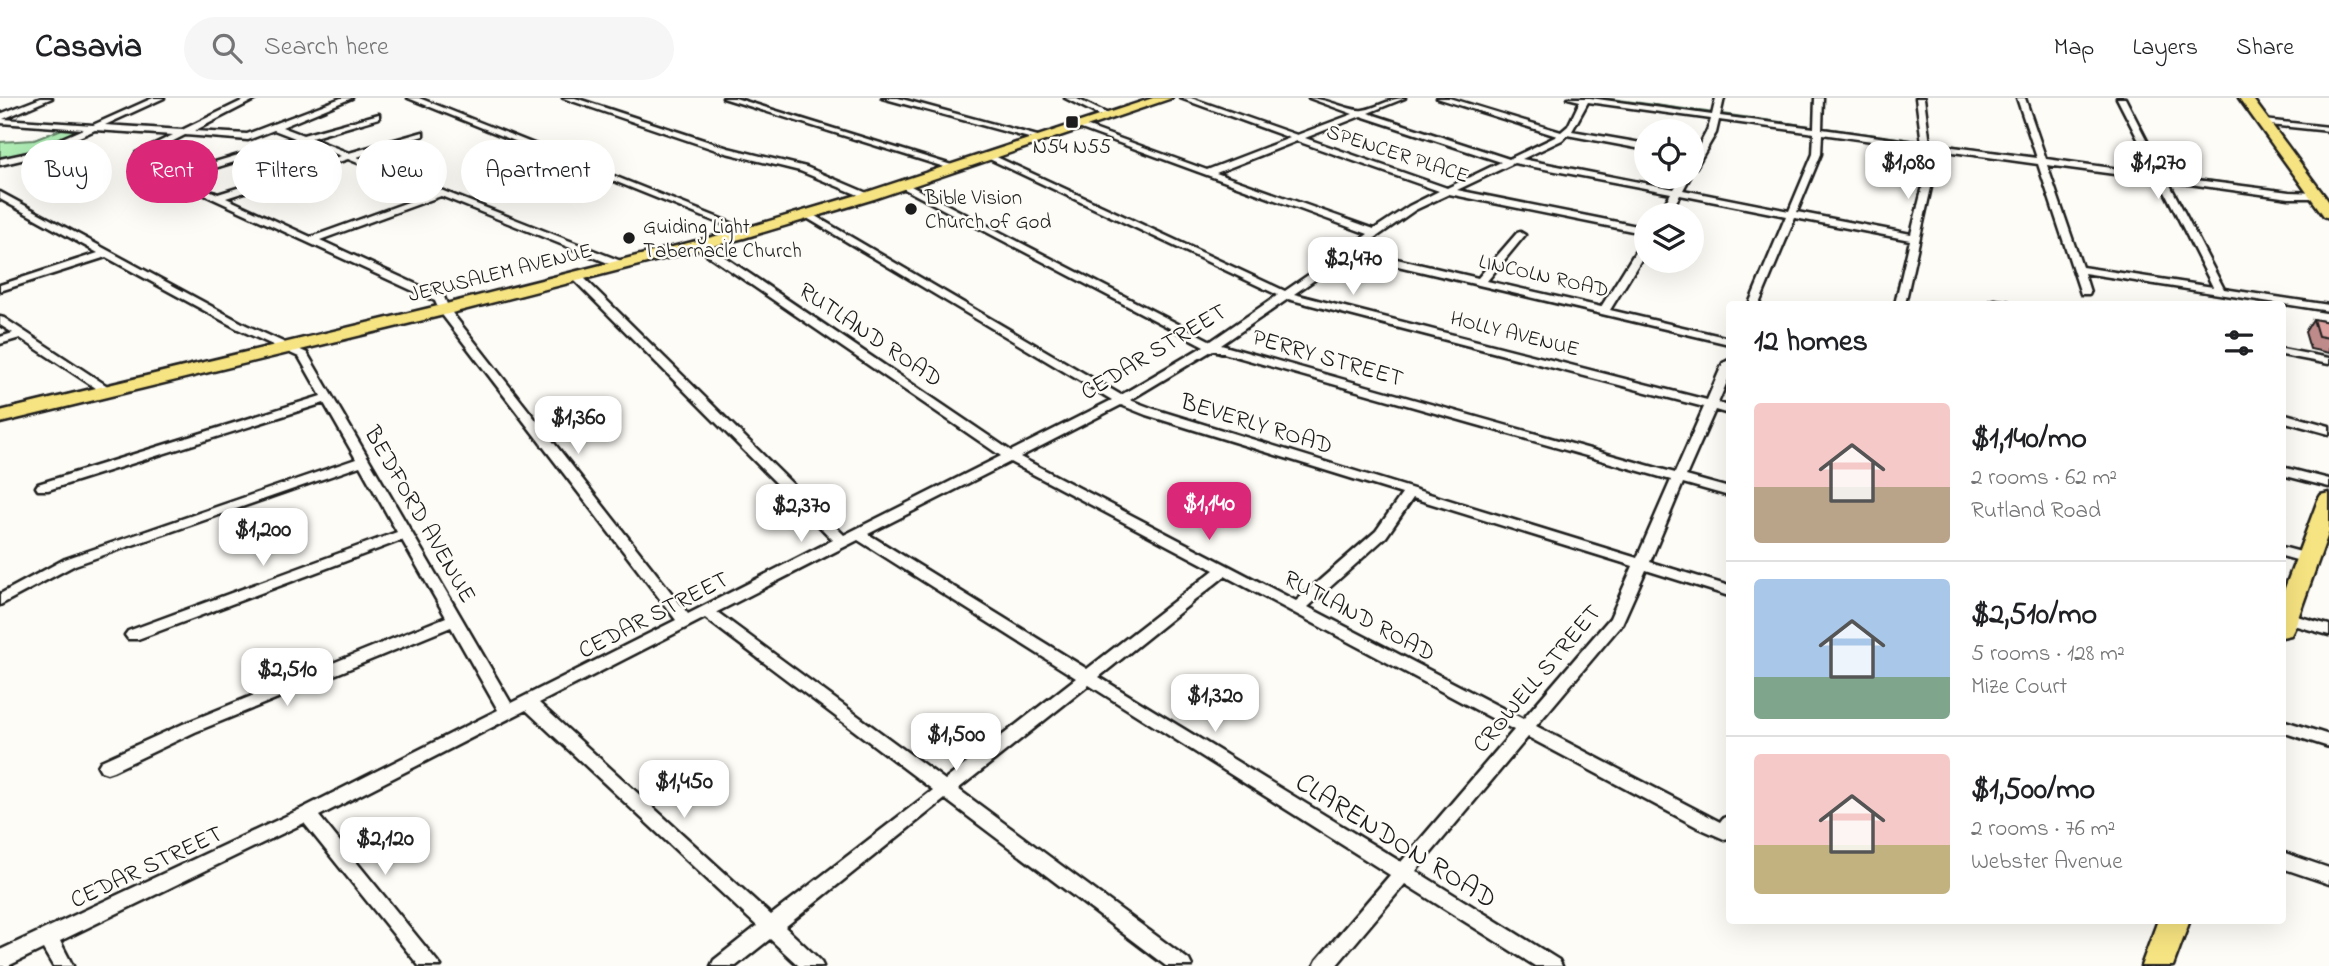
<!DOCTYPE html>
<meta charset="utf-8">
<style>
:root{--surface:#fff;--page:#f6f6f6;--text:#202124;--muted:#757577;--line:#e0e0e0;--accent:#db2777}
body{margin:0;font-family:"Indie Flower",sans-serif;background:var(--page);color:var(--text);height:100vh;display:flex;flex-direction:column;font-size:26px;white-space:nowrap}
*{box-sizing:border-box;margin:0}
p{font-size:23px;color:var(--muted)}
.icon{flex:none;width:38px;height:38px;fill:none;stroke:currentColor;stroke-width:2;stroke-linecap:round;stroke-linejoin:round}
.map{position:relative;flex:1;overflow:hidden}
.details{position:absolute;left:1726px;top:203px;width:560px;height:623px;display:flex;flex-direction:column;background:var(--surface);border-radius:7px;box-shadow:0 7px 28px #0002}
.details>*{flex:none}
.hud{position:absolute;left:21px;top:42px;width:665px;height:63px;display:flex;gap:14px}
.fabs{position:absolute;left:1634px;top:21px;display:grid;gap:14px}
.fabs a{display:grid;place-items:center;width:70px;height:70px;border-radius:50%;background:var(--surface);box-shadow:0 7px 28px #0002;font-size:35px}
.price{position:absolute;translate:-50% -60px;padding:0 16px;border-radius:14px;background:#fff;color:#222;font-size:23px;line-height:46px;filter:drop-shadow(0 2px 4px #0008)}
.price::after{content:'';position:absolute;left:50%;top:42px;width:21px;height:16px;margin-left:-10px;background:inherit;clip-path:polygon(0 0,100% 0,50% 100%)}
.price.current{background:var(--accent);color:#fff}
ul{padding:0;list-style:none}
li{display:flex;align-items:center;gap:21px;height:175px;padding:0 28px}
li+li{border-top:2px solid var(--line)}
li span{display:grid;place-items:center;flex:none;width:196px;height:140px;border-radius:7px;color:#555}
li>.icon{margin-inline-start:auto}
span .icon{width:84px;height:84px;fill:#fffc;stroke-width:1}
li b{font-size:30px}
h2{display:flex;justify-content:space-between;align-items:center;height:84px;padding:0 28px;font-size:30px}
.chip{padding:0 24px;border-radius:32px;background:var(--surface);box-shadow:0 7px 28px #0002;font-size:24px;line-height:63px}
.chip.current{background:var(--accent);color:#fff}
header{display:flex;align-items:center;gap:42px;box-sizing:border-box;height:98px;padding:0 35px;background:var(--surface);border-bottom:2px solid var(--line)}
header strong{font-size:33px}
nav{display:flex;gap:38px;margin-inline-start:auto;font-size:24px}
.search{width:490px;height:63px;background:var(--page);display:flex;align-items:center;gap:18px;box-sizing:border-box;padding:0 24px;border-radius:38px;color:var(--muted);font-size:26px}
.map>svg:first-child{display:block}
</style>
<header>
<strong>Casavia</strong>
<div class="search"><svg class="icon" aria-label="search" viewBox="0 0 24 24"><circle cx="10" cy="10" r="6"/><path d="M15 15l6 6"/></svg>Search here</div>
<nav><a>Map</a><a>Layers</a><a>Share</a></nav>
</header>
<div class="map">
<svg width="2329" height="868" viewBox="0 0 2329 868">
<rect width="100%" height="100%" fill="#fdfcf7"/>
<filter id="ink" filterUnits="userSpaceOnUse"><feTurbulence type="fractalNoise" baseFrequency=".0143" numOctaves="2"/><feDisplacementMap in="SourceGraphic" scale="14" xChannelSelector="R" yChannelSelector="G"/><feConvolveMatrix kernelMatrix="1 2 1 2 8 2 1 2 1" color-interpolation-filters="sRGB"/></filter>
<g filter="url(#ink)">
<g fill="#aeecb4" stroke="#658468" stroke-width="2">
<polygon points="1572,0 1604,0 2316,97 2289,97"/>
<polygon points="62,31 81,33 32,54 0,63 0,44 34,42"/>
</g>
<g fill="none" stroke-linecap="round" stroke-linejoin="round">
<defs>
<g id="minor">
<path d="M41 0H52L3 21 93 27 153 0H164L105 27 182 32 248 0H258L194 33 247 36 341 0H352L282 29 303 37 379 16V20L311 40 349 55 423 34V38L357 59 626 165V169H618L441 98 320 142 444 199 449 211 688 516 833 442 572 180V176H580L844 437 1001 358 696 149V145H704L1011 353 1112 302 802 117 810 115 1121 297 1204 248 897 87 905 85 1211 243 1278 197 983 58 990 56 1285 193 1368 136 1073 28 1080 26 1207 72 1290 40 1180 0H1191L1297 37 1353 16 1309 0C1326 0 1351 14 1363 12 1378 10 1389 0 1405 0L1368 15 1509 61 1557 38 1437 0H1449L1561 34 1568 28 1580 3 1568 0H1590L1712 17 1716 0H1724L1720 18 1814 30 1815 0H1823L1822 31 1922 45 1916 0H1924L1930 46 2037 60 2017 0H2025L2046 61 2156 76 2117 0H2125L2165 78 2289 94 2319 95V99L2316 100H2289L2168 83 2224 191 2329 207V213L2084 175 2090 194 2089 196H2081L2038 66 1931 51 1934 76 1905 206H1895L1910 142 1795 120 1759 206H1749L1786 118 1680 97 1668 117H1658L1671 95 1514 65 1457 92 1647 130V136L1449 96 1415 112 1358 152 1478 180 1517 135 1520 134 1525 137 1487 183 1601 209 1642 143 1647 140V152L1610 212 1729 240V246L1351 157 1294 196 1707 302 1723 265 1729 262V279L1718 305 1729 308V316L1715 312 1686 378 1729 390V398L1683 385 1650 464 1729 488V498L1646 472 1622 526 1536 628 1720 724 1723 720 1729 718V740L1724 741 1699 730 1528 639 1416 773 1559 862 1562 868H1535L1405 786 1336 868H1314L1317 862 1390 777 1089 587 958 691 1189 862 1192 868H1166L945 701 785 829 820 862 823 868H799L770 841 736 868H711L714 862 757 828 526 612 319 718 441 868H419L304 725 60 843 73 868H53L43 851 8 868H0V852L301 711 498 612 451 529 195 634 113 673 107 675 101 673 98 668 101 663 183 626 446 519 402 442 138 541H128L125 537 128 533 397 434 360 368 75 467 0 507V496L65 461 356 361 324 305 48 392H38L36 389 38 386 321 298 299 259 238 231 106 159 0 193V187L98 155 0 101V94L246 227 307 255 511 605 676 522 440 214 435 203 142 68 135 57 136 55 173 37 95 32 34 59 0 67V61L28 55 83 31 0 25V16ZM1588 4 1711 21C1707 39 1692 53 1692 72L1696 69 1716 35 1719 22 1814 35 1813 56 1789 113 1683 92 1690 79H1682L1674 91 1522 61 1562 42 1567 37 1647 52V46L1572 33ZM1361 18 1501 64 1447 90 1305 40ZM274 32 295 40 175 76 148 64 144 58 185 37 248 42ZM1822 36 1922 50 1926 76 1911 136 1797 114 1821 56ZM303 43 341 58 218 96 182 80ZM1297 43 1439 93 1409 108 1374 131 1216 75ZM348 61 433 95 311 139 226 100ZM2047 67 2159 82 2213 189 2082 169ZM1288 201 1704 309 1675 375 1221 247ZM1213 252 1671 382 1637 460 1154 311 1130 302ZM1121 307 1146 317 1402 396 1376 433 1296 503 1020 359ZM1010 364 1214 472 1087 571 868 436ZM1413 400 1633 468 1610 520 1523 621 1308 509 1386 439ZM858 442 1076 580 945 682 717 514ZM1225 478 1514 632 1401 764 1099 579ZM705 520 933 692 771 817 539 605Z"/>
<polygon points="408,0 419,0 754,134 746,136"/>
<polygon points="563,0 575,0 728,50 806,69 874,98 866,100 800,73 722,54"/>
<polygon points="723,0 735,0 958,69 951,71"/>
<polygon points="1065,0 1075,0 1112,18 1105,20"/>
<polygon points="2263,22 2329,29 2329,33 2260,26 2259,24"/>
<polygon points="1995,202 2009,204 2010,206 1991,206 1991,203"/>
<polygon points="0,219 4,220 115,293 113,296 105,296 20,240 0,246 0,239 13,235 0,227"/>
<polygon points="2282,251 2329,260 2329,266 2282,257"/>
<polygon points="2282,315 2329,328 2329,336 2282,323"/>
<polygon points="2282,369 2329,381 2329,389 2282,377"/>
<polygon points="2282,449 2312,457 2314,460 2307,465 2282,458"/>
<polygon points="2286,515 2329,527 2329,537 2282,524 2282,516"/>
<polygon points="2282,622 2329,637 2329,649 2282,634"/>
<polygon points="2282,754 2329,770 2329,786 2282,770"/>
</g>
<polygon id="tertiary" points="882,0 898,0 1045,40 1040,43"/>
<g id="primary">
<polygon points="1153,0 1172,0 874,101 744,140 444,217 0,325 0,313 442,207 732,134 864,95"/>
<polygon points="2239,0 2252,0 2329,104 2329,120 2324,118"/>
<polygon points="2329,395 2329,433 2294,531 2291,537 2282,539 2282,498 2318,402 2321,397"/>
<polygon points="2158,822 2190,822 2173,868 2141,868"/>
</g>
</defs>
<use href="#minor" stroke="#1c1c1c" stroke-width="5"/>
<use href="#tertiary" stroke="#1c1c1c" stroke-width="5"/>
<use href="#primary" stroke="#1c1c1c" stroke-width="5"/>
<use href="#minor" fill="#fdfcf7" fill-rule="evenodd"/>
<use href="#tertiary" fill="#fdfcf7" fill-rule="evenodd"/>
<use href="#primary" fill="#f6e381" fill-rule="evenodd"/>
</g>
<polygon fill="#be8b8a" stroke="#1c1c1c" stroke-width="2" points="2313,221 2329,224 2329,255 2310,251 2305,234"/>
<g fill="#dda2a0" stroke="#1c1c1c" stroke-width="2">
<polygon points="2313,221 2329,224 2329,240 2318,238"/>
<polygon points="2282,402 2284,402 2286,416 2282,414"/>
</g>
</g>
<g fill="#1c1c1c" stroke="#fdfcf7" stroke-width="2.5">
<rect x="1065" y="17" width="14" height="14" rx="3.5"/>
<circle cx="911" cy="111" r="7"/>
<circle cx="629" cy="140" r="7"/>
</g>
<g text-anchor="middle" stroke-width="5" stroke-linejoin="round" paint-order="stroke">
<g font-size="21" fill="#1c1c1c" stroke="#fdfcf7" text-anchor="start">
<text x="1072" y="55" text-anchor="middle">N54 N55</text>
<text x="925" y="106">Bible Vision<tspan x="925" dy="24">Church of God</tspan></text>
<text x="643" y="135">Guiding Light<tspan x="643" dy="24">Tabernacle Church</tspan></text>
</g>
<g font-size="21" fill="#1c1c1c" stroke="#fdfcf7">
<text transform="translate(1398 55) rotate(18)" y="7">SPENCER PLACE</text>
<text transform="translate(500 174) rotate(-14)" y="7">JERUSALEM AVENUE</text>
<text transform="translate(1544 177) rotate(13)" y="7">LINCOLN ROAD</text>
<text transform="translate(1515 235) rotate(14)" y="7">HOLLY AVENUE</text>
</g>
<g font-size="24" fill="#1c1c1c" stroke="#fdfcf7">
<text transform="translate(871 236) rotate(34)" y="8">RUTLAND ROAD</text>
<text transform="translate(1153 253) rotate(-31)" y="8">CEDAR STREET</text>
<text transform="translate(1328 259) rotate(16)" y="8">PERRY STREET</text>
<text transform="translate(1257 325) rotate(17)" y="8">BEVERLY ROAD</text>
<text transform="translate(421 416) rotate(60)" y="8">BEDFORD AVENUE</text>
<text transform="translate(653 516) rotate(-27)" y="8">CEDAR STREET</text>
<text transform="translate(1360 517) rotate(28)" y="8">RUTLAND ROAD</text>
<text transform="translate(1536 580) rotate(-50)" y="8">CROWELL STREET</text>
<text transform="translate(146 768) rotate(-25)" y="8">CEDAR STREET</text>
</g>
<g font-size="28" fill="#1c1c1c" stroke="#fdfcf7">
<text transform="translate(1397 741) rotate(32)" y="10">CLARENDON ROAD</text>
</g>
</g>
</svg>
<div class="fabs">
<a><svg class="icon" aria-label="locate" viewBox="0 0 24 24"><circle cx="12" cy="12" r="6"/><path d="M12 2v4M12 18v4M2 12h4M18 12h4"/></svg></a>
<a><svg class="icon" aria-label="layers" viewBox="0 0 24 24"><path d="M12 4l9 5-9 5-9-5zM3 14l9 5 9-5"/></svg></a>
</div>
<b class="price" style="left:1908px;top:103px">$1,080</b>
<b class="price" style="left:2158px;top:103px">$1,270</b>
<b class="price" style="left:1353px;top:199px">$2,470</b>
<b class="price" style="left:578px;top:358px">$1,360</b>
<b class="price current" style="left:1209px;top:444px">$1,140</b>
<b class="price" style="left:801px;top:446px">$2,370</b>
<b class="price" style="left:263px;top:470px">$1,200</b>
<b class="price" style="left:287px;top:610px">$2,510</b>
<b class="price" style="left:1215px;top:636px">$1,320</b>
<b class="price" style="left:956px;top:675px">$1,500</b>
<b class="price" style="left:684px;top:722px">$1,450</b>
<b class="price" style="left:385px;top:779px">$2,120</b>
<div class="hud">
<a class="chip">Buy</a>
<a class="chip current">Rent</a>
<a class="chip">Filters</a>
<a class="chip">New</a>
<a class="chip">Apartment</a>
</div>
<section class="details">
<h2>12 homes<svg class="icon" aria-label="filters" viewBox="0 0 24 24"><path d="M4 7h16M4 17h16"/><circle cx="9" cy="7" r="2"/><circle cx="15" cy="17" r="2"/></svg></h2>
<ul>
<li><span style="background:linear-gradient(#f6c9c9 60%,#b9a48a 0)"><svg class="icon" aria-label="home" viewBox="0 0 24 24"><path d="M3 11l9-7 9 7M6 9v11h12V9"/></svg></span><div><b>$1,140/mo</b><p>2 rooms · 62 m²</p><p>Rutland Road</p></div></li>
<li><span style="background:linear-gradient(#a9c7e8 70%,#7fa58c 0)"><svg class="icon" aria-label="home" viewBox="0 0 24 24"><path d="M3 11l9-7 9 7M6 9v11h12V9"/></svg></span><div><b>$2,510/mo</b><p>5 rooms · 128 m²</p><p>Mize Court</p></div></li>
<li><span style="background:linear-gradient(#f6c9c9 65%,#c2b280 0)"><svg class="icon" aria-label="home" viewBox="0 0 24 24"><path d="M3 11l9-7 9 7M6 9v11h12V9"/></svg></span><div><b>$1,500/mo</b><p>2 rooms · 76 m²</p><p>Webster Avenue</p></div></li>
</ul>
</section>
</div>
